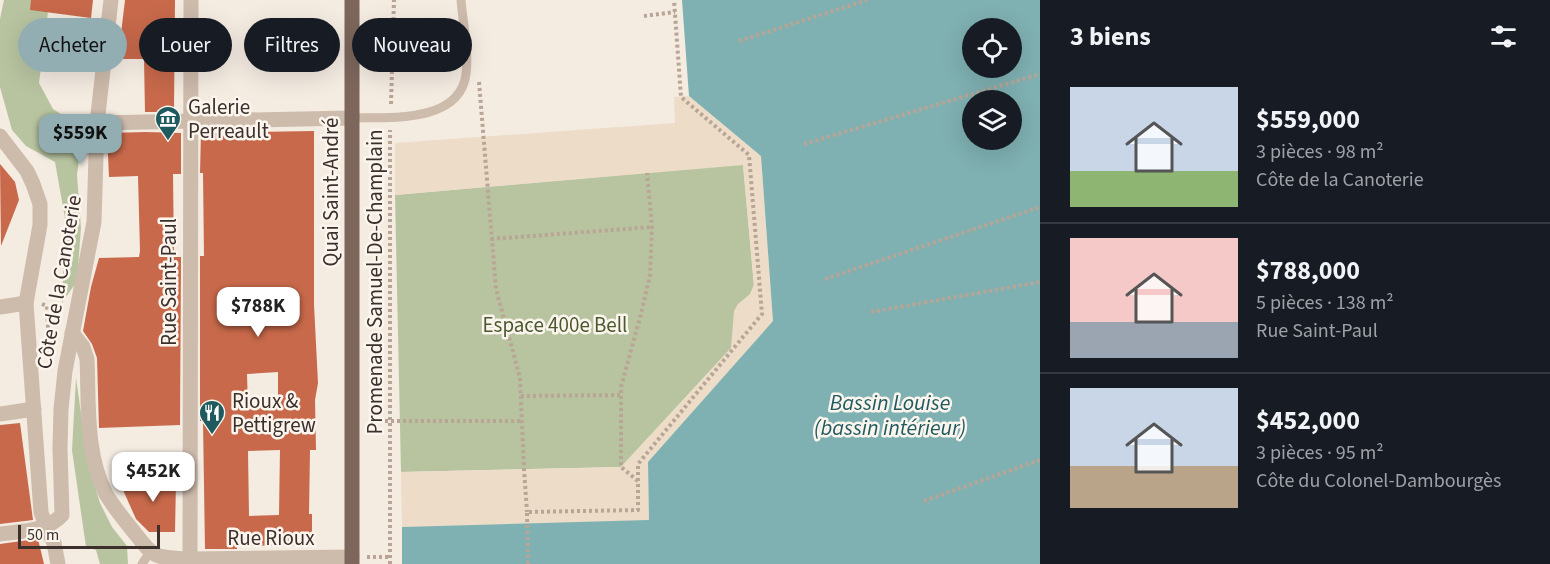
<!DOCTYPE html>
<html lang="fr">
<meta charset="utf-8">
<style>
:root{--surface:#171b24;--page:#242831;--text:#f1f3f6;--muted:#9ea1a6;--line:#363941;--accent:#92aeb2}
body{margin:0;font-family:"Source Sans 3",sans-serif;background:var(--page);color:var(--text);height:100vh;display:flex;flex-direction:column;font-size:22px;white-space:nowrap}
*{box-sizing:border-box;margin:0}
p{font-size:20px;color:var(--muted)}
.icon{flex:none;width:33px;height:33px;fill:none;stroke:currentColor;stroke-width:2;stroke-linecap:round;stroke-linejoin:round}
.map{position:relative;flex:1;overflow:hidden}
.side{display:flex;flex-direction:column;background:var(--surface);width:510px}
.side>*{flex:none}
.guide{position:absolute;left:18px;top:18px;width:570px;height:54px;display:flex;gap:12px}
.fabs{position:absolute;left:962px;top:18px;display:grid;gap:12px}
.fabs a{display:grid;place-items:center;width:60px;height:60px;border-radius:50%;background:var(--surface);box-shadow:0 6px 24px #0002;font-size:30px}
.scale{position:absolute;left:18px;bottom:15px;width:142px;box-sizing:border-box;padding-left:6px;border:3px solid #3b302b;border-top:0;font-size:16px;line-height:21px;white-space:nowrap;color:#3b302b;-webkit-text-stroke:4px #fbf5ee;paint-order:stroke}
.price{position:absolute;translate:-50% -51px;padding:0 14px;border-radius:12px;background:#fff;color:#222;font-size:20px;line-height:39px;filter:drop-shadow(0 2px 3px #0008)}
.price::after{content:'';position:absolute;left:50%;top:36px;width:18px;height:14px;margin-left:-9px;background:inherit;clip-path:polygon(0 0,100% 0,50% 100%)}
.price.active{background:var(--accent);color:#111}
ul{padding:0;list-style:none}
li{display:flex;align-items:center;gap:18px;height:150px;padding:0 30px}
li+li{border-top:2px solid var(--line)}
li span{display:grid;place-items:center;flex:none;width:168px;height:120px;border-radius:0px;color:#555}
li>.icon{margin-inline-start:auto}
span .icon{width:72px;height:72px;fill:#fffc;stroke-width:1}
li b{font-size:26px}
h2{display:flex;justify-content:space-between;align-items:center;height:72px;padding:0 30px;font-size:26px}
.tag{padding:0 21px;border-radius:27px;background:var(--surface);box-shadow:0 6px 24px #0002;font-size:21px;line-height:54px}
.tag.active{background:var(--accent);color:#111}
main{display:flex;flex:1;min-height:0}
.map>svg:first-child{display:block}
</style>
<main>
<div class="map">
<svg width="1040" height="564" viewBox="0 0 1040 564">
<rect width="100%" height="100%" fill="#f4ebe1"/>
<g fill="#b8c4a0">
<polygon points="4,0 49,0 47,21 54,23 51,60 42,59 39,83 53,109 81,127 81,142 77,175 81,228 77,281 62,303 65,218 55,162 26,146 12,130 0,87 0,19"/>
<polygon points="743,164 757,320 621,467 401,472 395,195"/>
<polygon points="76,378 88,463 100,503 112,527 127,546 128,564 100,564 96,550 86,547 72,450"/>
</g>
<polygon fill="#ecdcc8" points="689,96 761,156 773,321 648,462 649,521 402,527 401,472 621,467 731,348 734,311 738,304 750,294 754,284 743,165 395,195 395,143 675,123 674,97"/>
<path fill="#7fb0b2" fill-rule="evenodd" d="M682 0H1040V564H402V527L649 520 648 462 773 321 761 156 689 96ZM972 28H1011V68H972ZM972 100H1011V140H972Z"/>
<g fill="#c8694b" fill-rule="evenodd">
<polygon points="31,0 93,0 91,18 30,10"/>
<polygon points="125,0 175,0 174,109 172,112 145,112 144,59 118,59"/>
<path d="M314 131V305L318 383 315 400 316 450H310L309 514H312V545L237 546V549H205L203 421H200V256H204L203 173H200L201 133ZM278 372V396L269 407 248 408 247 374ZM280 450 279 515 249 516 248 451Z"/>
<polygon points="146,132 181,133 181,174 173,174 174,257 181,257 180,425 99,428 97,358 92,344 83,331 91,287 99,258 139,257 140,251 138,176 109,177 107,133"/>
<polygon points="0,164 15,182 19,200 1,246"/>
<polygon points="20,423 33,520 0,524 0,425"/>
<polygon points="176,480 175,532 149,532 136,519 119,481"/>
<polygon points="36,539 38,539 44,564 0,564 0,544"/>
</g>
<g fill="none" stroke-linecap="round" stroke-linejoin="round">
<g stroke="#b9a596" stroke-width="4" stroke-dasharray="3 3" stroke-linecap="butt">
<polyline points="644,16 675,12"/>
<polyline points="739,41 867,0"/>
<polyline points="479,82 496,289 520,378 524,469 527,512"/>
<polyline points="391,104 394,0"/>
<polyline points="804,144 1040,74"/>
<polyline points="491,239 652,227"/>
<polyline points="825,279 1040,207"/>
<polyline points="42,304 47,306 49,346 53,347"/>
<polyline points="871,312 1040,282"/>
<polyline points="521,396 621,395"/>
<polyline points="379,421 522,421"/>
<polyline points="638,481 621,467 621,387 641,314 650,275 652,227 647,173"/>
<polyline points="924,501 1040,460"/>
<polyline points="367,557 390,557"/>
<polyline points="390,564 390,130"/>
<polyline points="528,564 527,512 638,510 638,464 762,314 749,155 681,97 674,0"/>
</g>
<g stroke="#cdbbac" stroke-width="9">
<path d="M351 118C387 117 460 124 466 74 469 50 463 24 461 0"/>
<polyline points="142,564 150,552"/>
</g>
<polyline stroke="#cdbbac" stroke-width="15" points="190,559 352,557"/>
<g stroke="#cdbbac" stroke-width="15">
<polyline points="97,123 351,118"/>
<polyline points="0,136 27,171 33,184 40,204 40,225 26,303 41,512 46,527 54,543 58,564"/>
<polyline points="0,307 26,303"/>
<path d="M72 333 83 347 87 359C89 403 85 453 106 494 113 506 122 517 130 527 154 557 151 558 190 559"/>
<polyline points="0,414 34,409"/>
<path d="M0 534C22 531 46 532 62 515L60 448 61 409 65 371 94 222 97 123 111 0"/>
<polyline points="190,564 191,0"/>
</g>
<polyline stroke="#7d675c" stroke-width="15" points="352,0 352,564"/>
</g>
<defs>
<symbol id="museum-pin" viewBox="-11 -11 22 30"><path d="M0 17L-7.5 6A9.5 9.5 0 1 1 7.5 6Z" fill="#1f5a5e" stroke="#fbf5ee"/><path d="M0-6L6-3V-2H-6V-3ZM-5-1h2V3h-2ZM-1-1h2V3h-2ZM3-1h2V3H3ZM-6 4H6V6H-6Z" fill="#fff"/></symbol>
<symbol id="restaurant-pin" viewBox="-11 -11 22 30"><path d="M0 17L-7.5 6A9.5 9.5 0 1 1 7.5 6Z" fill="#1f5a5e" stroke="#fbf5ee"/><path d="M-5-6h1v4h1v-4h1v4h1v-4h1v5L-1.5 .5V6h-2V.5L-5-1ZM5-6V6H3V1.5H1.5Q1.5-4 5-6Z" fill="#fff"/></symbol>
</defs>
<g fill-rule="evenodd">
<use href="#museum-pin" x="153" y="104" width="30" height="40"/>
<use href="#restaurant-pin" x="197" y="398" width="30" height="40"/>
</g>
<g text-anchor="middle" stroke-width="5" stroke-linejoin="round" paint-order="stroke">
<g font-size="21" fill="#3b302b" stroke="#fbf5ee" text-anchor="start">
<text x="188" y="114">Galerie<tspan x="188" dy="24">Perreault</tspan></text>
<text x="232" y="408">Rioux &amp;<tspan x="232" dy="24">Pettigrew</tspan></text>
</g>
<g font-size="21" fill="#3b302b" stroke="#fbf5ee">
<text transform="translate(331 192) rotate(-90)" y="7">Quai Saint-André</text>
<text transform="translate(59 282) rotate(-80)" y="7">Côte de la Canoterie</text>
<text transform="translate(169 282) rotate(-90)" y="7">Rue Saint-Paul</text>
<text transform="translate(375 282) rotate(-90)" y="7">Promenade Samuel-De-Champlain</text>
<text x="271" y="545">Rue Rioux</text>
</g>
<g font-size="21" fill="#4a5a2e" stroke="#fbf5ee">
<text x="555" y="332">Espace 400e Bell</text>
</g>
<g font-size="22" font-style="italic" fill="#1f5a5e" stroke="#fbf5ee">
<text x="890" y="410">Bassin Louise<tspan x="890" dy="25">(bassin intérieur)</tspan></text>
</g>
</g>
</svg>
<div class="fabs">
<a><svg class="icon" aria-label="locate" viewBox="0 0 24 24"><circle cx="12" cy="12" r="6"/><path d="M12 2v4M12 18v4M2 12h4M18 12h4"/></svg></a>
<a><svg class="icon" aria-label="layers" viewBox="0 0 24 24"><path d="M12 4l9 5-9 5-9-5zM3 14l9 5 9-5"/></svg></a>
</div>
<div class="scale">50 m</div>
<b class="price active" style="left:80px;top:165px">$559K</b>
<b class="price" style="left:258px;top:338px">$788K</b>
<b class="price" style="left:153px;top:503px">$452K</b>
<div class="guide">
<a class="tag active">Acheter</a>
<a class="tag">Louer</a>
<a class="tag">Filtres</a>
<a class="tag">Nouveau</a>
</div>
</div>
<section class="side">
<h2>3 biens<svg class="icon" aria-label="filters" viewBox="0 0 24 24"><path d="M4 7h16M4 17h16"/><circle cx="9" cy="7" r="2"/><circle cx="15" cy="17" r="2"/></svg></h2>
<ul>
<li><span style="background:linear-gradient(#c9d6e8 70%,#8fb573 0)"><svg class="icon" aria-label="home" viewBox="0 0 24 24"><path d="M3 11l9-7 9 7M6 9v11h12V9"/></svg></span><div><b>$559,000</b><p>3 pièces · 98 m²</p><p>Côte de la Canoterie</p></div></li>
<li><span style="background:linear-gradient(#f6c9c9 70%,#9aa5b1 0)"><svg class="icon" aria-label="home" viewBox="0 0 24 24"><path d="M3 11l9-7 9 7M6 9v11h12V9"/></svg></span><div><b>$788,000</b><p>5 pièces · 138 m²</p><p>Rue Saint-Paul</p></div></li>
<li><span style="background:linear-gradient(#c9d6e8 65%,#b9a48a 0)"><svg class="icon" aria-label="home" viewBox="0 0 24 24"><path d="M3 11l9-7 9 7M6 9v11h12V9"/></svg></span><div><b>$452,000</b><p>3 pièces · 95 m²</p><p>Côte du Colonel-Dambourgès</p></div></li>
</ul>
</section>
</main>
